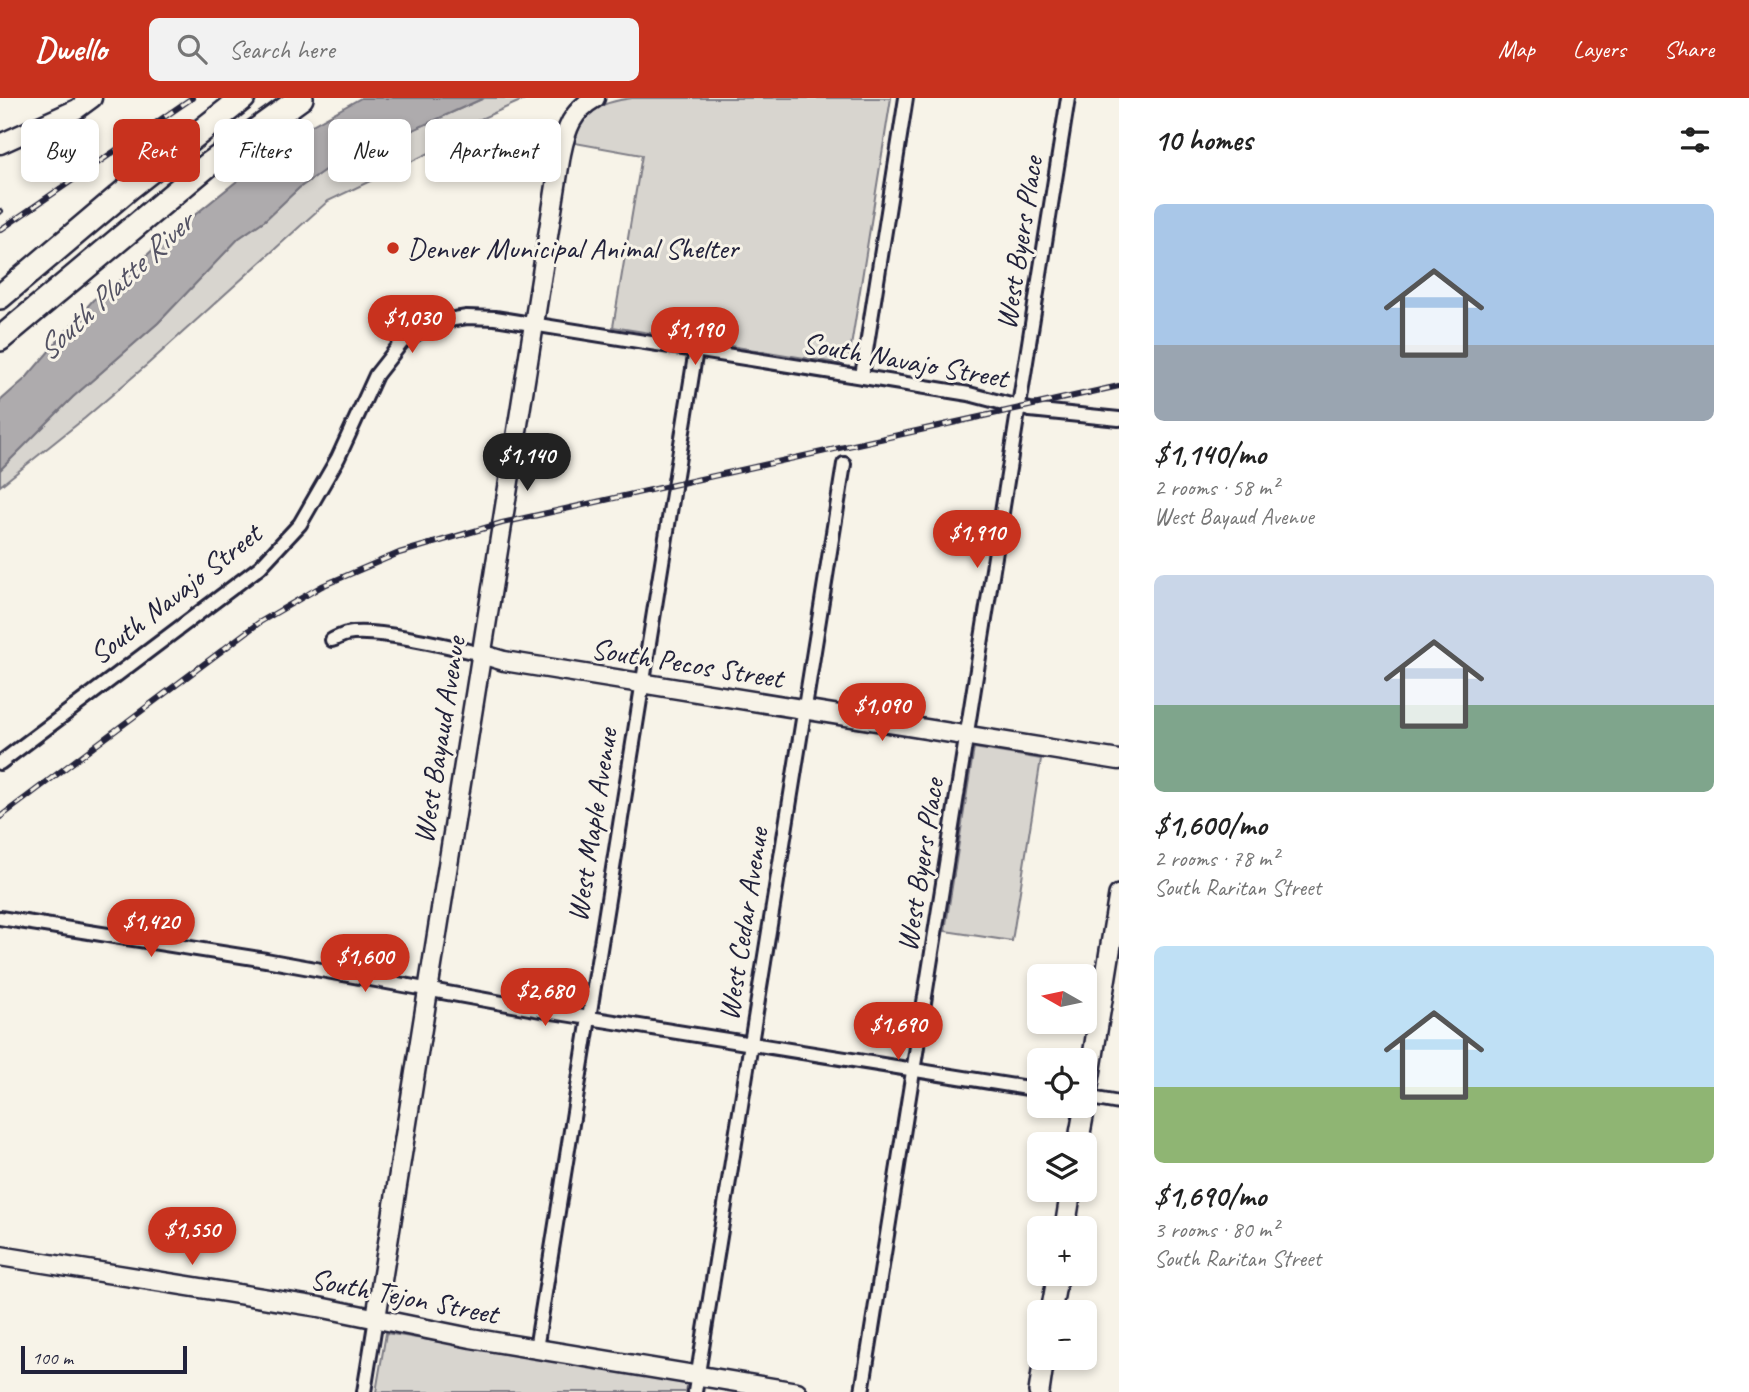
<!DOCTYPE html>
<meta charset="utf-8">
<style>
:root{--surface:#fff;--page:#f2f2f2;--text:#222;--muted:#767676;--accent:#c8321e}
body{margin:0;font-family:Caveat,sans-serif;background:var(--page);color:var(--text);height:100vh;display:flex;flex-direction:column;font-size:26px;white-space:nowrap}
*{box-sizing:border-box;margin:0}
p{font-size:23px;color:var(--muted)}
.icon{flex:none;width:38px;height:38px;fill:none;stroke:currentColor;stroke-width:2;stroke-linecap:round;stroke-linejoin:round}
.map{position:relative;flex:1;overflow:hidden}
.drawer{display:flex;flex-direction:column;background:var(--surface);width:630px}
.drawer>*{flex:none}
.top-card{position:absolute;left:21px;top:21px;width:665px;height:63px;display:flex;gap:14px}
.needle{width:46px;rotate:279deg}
.buttons{position:absolute;left:1027px;top:866px;display:grid;gap:14px}
.buttons a{display:grid;place-items:center;width:70px;height:70px;border-radius:10px;background:var(--surface);box-shadow:0 4px 10px #0003;font-size:35px}
.scale{position:absolute;left:21px;bottom:18px;width:166px;box-sizing:border-box;padding-left:7px;border:4px solid #22223b;border-top:0;font-size:19px;line-height:24px;white-space:nowrap;color:#22223b;-webkit-text-stroke:5px #f7f3e8;paint-order:stroke}
.price{position:absolute;translate:-50% -60px;padding:0 16px;border-radius:24px;background:var(--accent);color:#fff;font-size:23px;line-height:46px;filter:drop-shadow(0 2px 4px #0008)}
.price::after{content:'';position:absolute;left:50%;top:42px;width:21px;height:16px;margin-left:-10px;background:inherit;clip-path:polygon(0 0,100% 0,50% 100%)}
.price.active{background:#222;color:#fff}
ul{padding:0;list-style:none}
li{display:grid;align-content:center;gap:14px;height:371px;padding:0 35px}
li span{display:grid;place-items:center;height:217px;border-radius:10px;color:#555}
li>.icon{margin-inline-start:auto}
span .icon{width:126px;height:126px;fill:#fffc;stroke-width:1}
li b{font-size:30px}
h2{display:flex;justify-content:space-between;align-items:center;height:84px;padding:0 35px;font-size:30px}
.chip{padding:0 24px;border-radius:10px;background:var(--surface);box-shadow:0 4px 10px #0003;font-size:24px;line-height:63px}
.chip.active{background:var(--accent);color:#fff}
header{display:flex;align-items:center;gap:42px;box-sizing:border-box;height:98px;padding:0 35px;background:var(--accent);color:#fff}
header strong{font-size:33px}
nav{display:flex;gap:38px;margin-inline-start:auto;font-size:24px}
.search{width:490px;height:63px;background:var(--page);display:flex;align-items:center;gap:18px;box-sizing:border-box;padding:0 24px;border-radius:10px;color:var(--muted);font-size:26px}
main{display:flex;flex:1;min-height:0}
.map>svg:first-child{display:block}
</style>
<header>
<strong>Dwello</strong>
<div class="search"><svg class="icon" aria-label="search" viewBox="0 0 24 24"><circle cx="10" cy="10" r="6"/><path d="M15 15l6 6"/></svg>Search here</div>
<nav><a>Map</a><a>Layers</a><a>Share</a></nav>
</header>
<main>
<div class="map">
<svg width="1119" height="1294" viewBox="0 0 1119 1294">
<rect width="100%" height="100%" fill="#f7f3e8"/>
<filter id="ink" filterUnits="userSpaceOnUse"><feTurbulence type="fractalNoise" baseFrequency=".0143" numOctaves="2"/><feDisplacementMap in="SourceGraphic" scale="14" xChannelSelector="R" yChannelSelector="G"/><feConvolveMatrix kernelMatrix="1 2 1 2 8 2 1 2 1" color-interpolation-filters="sRGB"/></filter>
<g filter="url(#ink)">
<g fill="#d8d5cf" stroke="#7d7c85" stroke-width="2">
<polygon points="484,0 527,0 467,27 444,48 328,103 149,265 85,320 0,388 0,372 73,299 158,225 239,140 265,122 299,90 326,71"/>
<path d="M891 0 849 261 842 266 613 229 642 57 575 45C580 12 602 4 632 0Z"/>
<polygon points="974,650 1041,661 1012,843 945,833"/>
<polygon points="386,1235 688,1284 686,1294 376,1294"/>
</g>
<polygon fill="#aeabad" stroke="#76747f" stroke-width="2" points="361,0 484,0 326,71 299,90 265,122 239,140 158,225 73,299 0,372 0,303 26,280 93,202 117,185 161,144 267,59 305,31"/>
<g fill="none" stroke-linecap="round" stroke-linejoin="round">
<defs>
<g id="street">
<polyline points="862,278 906,0"/>
<path d="M332 542C337 540 342 537 347 536 373 530 453 549 481 556"/>
<polyline points="0,665 260,469 300,426 338,360 376,277 402,244 431,227 448,222 467,219 495,220 969,296 1030,312 1119,321"/>
<polyline points="0,820 266,862 546,913 1040,992"/>
<polyline points="1085,999 1119,1005"/>
<polyline points="536,1251 696,252"/>
<polyline points="364,1294 376,1220"/>
<polyline points="695,1294 844,366"/>
<polyline points="862,1294 1068,0"/>
</g>
<g id="secondary">
<polyline points="0,46 77,11 92,0"/>
<polyline points="481,556 504,563 1119,662"/>
<polyline points="0,1158 319,1209 471,1240 797,1294"/>
<path d="M376 1220 561 56C566 31 572 13 595 0"/>
</g>
<g id="primary">
<polyline points="1085,1007 1119,797"/>
<polyline points="1078,1046 1085,1008"/>
<polyline points="1065,1130 1071,1092"/>
<polyline points="1051,1214 1058,1176"/>
<polyline points="1039,1294 1044,1260"/>
</g>
<g id="highway">
<polyline points="0,199 129,90 243,0"/>
<polyline points="0,241 208,67 301,0"/>
</g>
</defs>
<use href="#street" stroke="#22223b" stroke-width="18"/>
<use href="#secondary" stroke="#22223b" stroke-width="23"/>
<use href="#primary" stroke="#22223b" stroke-width="24"/>
<use href="#highway" stroke="#22223b" stroke-width="28"/>
<use href="#street" stroke="#f7f3e8" stroke-width="12"/>
<use href="#secondary" stroke="#f7f3e8" stroke-width="18"/>
<use href="#primary" stroke="#f7f3e8" stroke-width="19"/>
<use href="#highway" stroke="#f7f3e8" stroke-width="23"/>
<defs>
<g id="rail">
<polyline points="0,114 1,113"/>
<polyline points="0,132 192,0"/>
<polyline points="0,719 260,524 322,488 399,455 502,425 1119,288"/>
</g>
</defs>
<use href="#rail" stroke="#22223b" stroke-width="6"/>
<use href="#rail" stroke="#f7f3e8" stroke-width="3.5" stroke-dasharray="10" stroke-linecap="butt"/>
</g>
</g>
<circle fill="#c8321e" stroke="#f7f3e8" stroke-width="2.5" cx="393" cy="150" r="7"/>
<g text-anchor="middle" stroke-width="6" stroke-linejoin="round" paint-order="stroke">
<g font-size="30" fill="#22223b" stroke="#f7f3e8">
<text transform="translate(1019 145) rotate(-81)" y="10">West Byers Place</text>
<text transform="translate(905 262) rotate(10)" y="10">South Navajo Street</text>
<text transform="translate(175 496) rotate(-38)" y="10">South Navajo Street</text>
<text transform="translate(687 565) rotate(9)" y="10">South Pecos Street</text>
<text transform="translate(439 642) rotate(-81)" y="10">West Bayaud Avenue</text>
<text transform="translate(592 727) rotate(-81)" y="10">West Maple Avenue</text>
<text transform="translate(920 767) rotate(-81)" y="10">West Byers Place</text>
<text transform="translate(743 826) rotate(-81)" y="10">West Cedar Avenue</text>
<text transform="translate(404 1198) rotate(11)" y="10">South Tejon Street</text>
</g>
<g font-size="30" fill="#22223b" stroke="#f7f3e8" text-anchor="start">
<text x="407" y="160">Denver Municipal Animal Shelter</text>
</g>
<g font-size="32" font-style="italic" fill="#535263" stroke="#f7f3e8">
<text transform="translate(114 188) rotate(-43)" y="11">South Platte River</text>
</g>
</g>
</svg>
<div class="buttons">
<a><svg class="needle" viewBox="-14 -14 28 28"><path d="M0-13l5 13h-10z" fill="#e53935"/><path d="M0 13l5-13h-10z" fill="#767676"/></svg></a>
<a><svg class="icon" aria-label="locate" viewBox="0 0 24 24"><circle cx="12" cy="12" r="6"/><path d="M12 2v4M12 18v4M2 12h4M18 12h4"/></svg></a>
<a><svg class="icon" aria-label="layers" viewBox="0 0 24 24"><path d="M12 4l9 5-9 5-9-5zM3 14l9 5 9-5"/></svg></a>
<a>+</a>
<a>−</a>
</div>
<div class="scale">100 m</div>
<b class="price" style="left:412px;top:257px">$1,030</b>
<b class="price" style="left:695px;top:269px">$1,190</b>
<b class="price active" style="left:527px;top:395px">$1,140</b>
<b class="price" style="left:977px;top:472px">$1,910</b>
<b class="price" style="left:882px;top:645px">$1,090</b>
<b class="price" style="left:151px;top:861px">$1,420</b>
<b class="price" style="left:365px;top:896px">$1,600</b>
<b class="price" style="left:545px;top:930px">$2,680</b>
<b class="price" style="left:898px;top:964px">$1,690</b>
<b class="price" style="left:192px;top:1169px">$1,550</b>
<div class="top-card">
<a class="chip">Buy</a>
<a class="chip active">Rent</a>
<a class="chip">Filters</a>
<a class="chip">New</a>
<a class="chip">Apartment</a>
</div>
</div>
<section class="drawer">
<h2>10 homes<svg class="icon" aria-label="filters" viewBox="0 0 24 24"><path d="M4 7h16M4 17h16"/><circle cx="9" cy="7" r="2"/><circle cx="15" cy="17" r="2"/></svg></h2>
<ul>
<li><span style="background:linear-gradient(#a9c7e8 65%,#9aa5b1 0)"><svg class="icon" aria-label="home" viewBox="0 0 24 24"><path d="M3 11l9-7 9 7M6 9v11h12V9"/></svg></span><div><b>$1,140/mo</b><p>2 rooms · 58 m²</p><p>West Bayaud Avenue</p></div></li>
<li><span style="background:linear-gradient(#c9d6e8 60%,#7fa58c 0)"><svg class="icon" aria-label="home" viewBox="0 0 24 24"><path d="M3 11l9-7 9 7M6 9v11h12V9"/></svg></span><div><b>$1,600/mo</b><p>2 rooms · 78 m²</p><p>South Raritan Street</p></div></li>
<li><span style="background:linear-gradient(#bfe0f5 65%,#8fb573 0)"><svg class="icon" aria-label="home" viewBox="0 0 24 24"><path d="M3 11l9-7 9 7M6 9v11h12V9"/></svg></span><div><b>$1,690/mo</b><p>3 rooms · 80 m²</p><p>South Raritan Street</p></div></li>
</ul>
</section>
</main>
